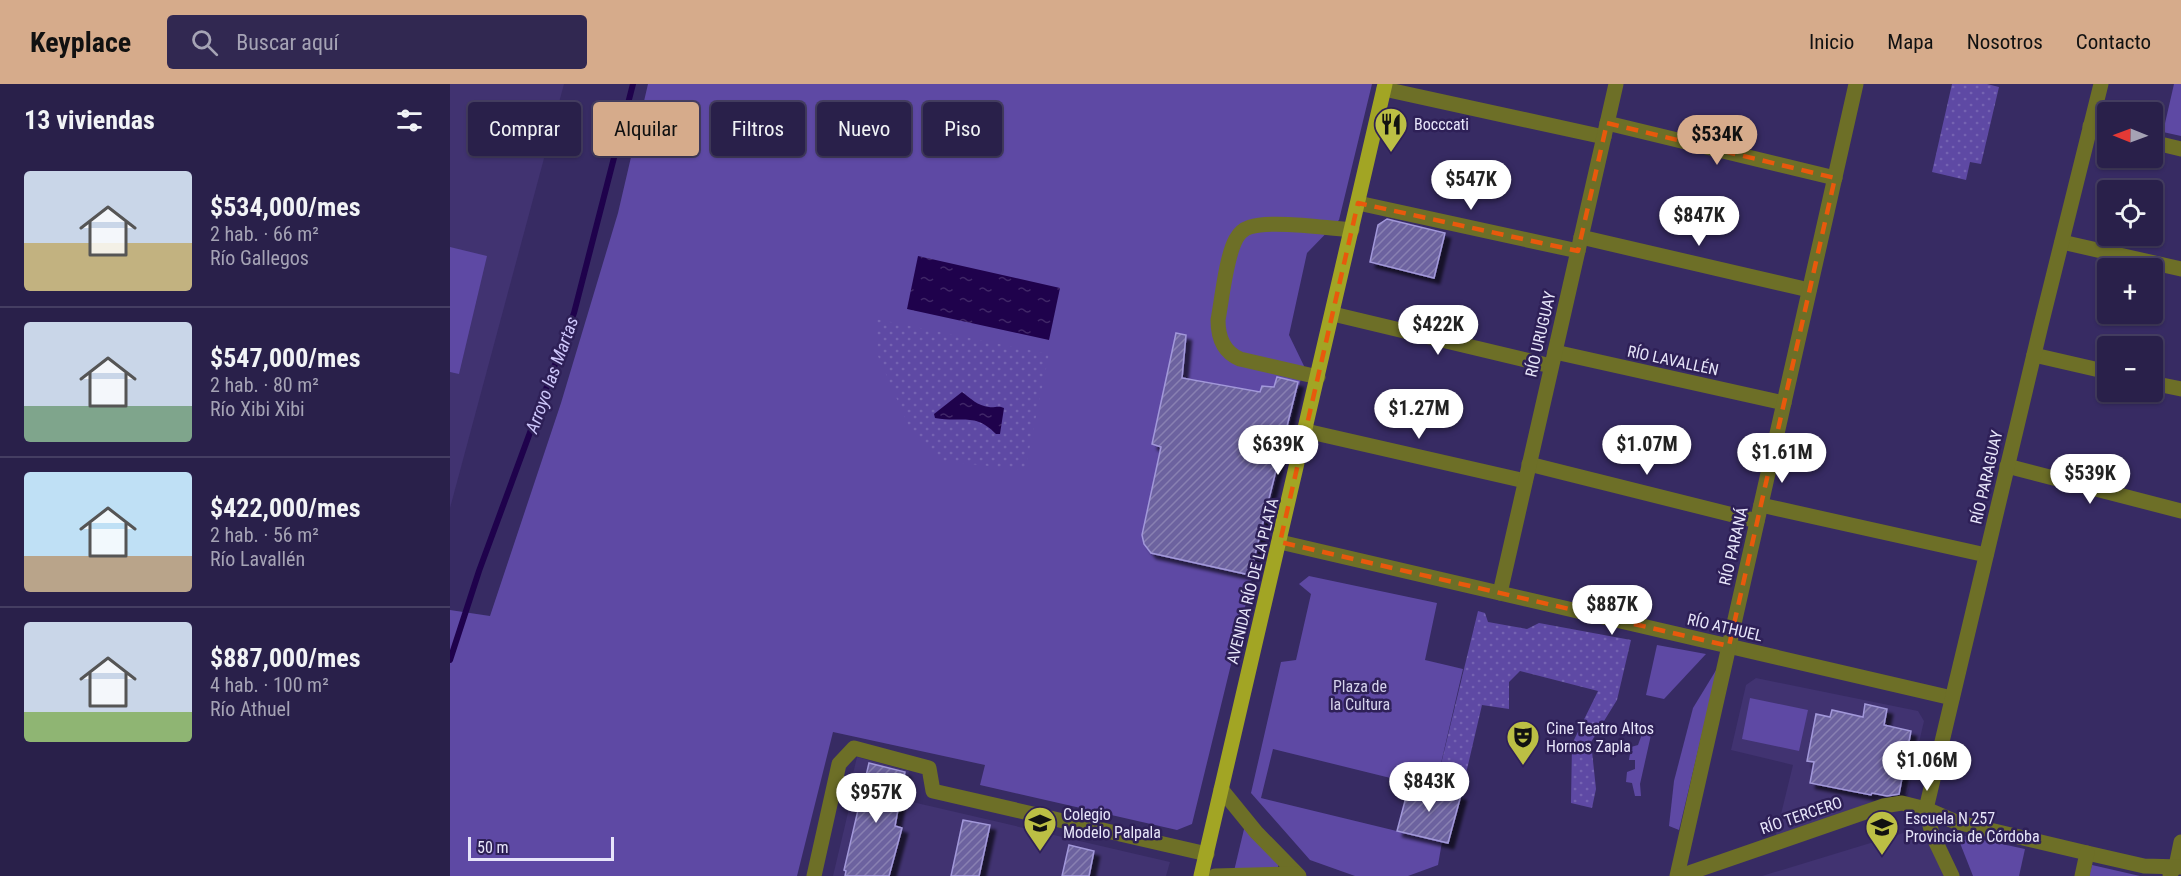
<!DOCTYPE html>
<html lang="es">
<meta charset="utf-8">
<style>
:root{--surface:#29204a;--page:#312851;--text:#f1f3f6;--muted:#a5a3b5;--line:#453e62;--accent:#d6ab8b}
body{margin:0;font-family:"Roboto Condensed",sans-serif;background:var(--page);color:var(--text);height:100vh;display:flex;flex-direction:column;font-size:22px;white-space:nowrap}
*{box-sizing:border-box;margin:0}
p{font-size:20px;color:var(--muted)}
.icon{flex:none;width:33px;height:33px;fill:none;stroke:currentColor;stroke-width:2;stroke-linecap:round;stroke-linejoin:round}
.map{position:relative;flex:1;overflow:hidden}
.details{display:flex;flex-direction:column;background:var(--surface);width:450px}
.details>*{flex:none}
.guide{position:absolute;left:18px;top:18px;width:570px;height:54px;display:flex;gap:12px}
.needle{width:39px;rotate:271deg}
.buttons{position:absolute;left:1647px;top:18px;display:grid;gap:12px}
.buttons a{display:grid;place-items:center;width:66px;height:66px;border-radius:6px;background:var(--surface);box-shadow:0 2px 4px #0004,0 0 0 2px var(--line);font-size:30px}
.scale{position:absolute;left:18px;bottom:15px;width:146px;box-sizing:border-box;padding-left:6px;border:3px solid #e7e5fa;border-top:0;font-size:16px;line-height:21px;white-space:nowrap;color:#e7e5fa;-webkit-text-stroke:4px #2e2057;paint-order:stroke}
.price{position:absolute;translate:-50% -51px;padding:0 14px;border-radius:21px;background:#fff;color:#222;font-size:20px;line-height:39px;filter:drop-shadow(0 2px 3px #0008)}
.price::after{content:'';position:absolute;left:50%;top:36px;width:18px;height:14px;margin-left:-9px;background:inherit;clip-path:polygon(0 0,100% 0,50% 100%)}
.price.on{background:var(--accent);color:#111}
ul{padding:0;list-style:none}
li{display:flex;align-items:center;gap:18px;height:150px;padding:0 24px}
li+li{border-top:2px solid var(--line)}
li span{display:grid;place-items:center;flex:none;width:168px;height:120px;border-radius:6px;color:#555}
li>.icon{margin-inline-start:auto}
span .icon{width:72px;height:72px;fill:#fffc;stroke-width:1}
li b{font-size:26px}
h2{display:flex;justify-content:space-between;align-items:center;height:72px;padding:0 24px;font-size:26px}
.tag{padding:0 21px;border-radius:6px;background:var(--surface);box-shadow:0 2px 4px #0004,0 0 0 2px var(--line);font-size:21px;line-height:54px}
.tag.on{background:var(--accent);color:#111}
header{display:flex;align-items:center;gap:36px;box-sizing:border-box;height:84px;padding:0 30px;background:var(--accent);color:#111}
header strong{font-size:28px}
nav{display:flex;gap:33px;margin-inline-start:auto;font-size:21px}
.search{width:420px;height:54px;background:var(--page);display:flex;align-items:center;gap:15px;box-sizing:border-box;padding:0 21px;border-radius:6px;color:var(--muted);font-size:22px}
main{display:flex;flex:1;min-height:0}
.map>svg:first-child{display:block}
</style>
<header>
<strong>Keyplace</strong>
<div class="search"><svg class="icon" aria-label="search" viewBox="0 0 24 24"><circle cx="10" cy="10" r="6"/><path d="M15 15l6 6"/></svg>Buscar aquí</div>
<nav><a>Inicio</a><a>Mapa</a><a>Nosotros</a><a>Contacto</a></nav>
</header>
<main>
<section class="details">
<h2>13 viviendas<svg class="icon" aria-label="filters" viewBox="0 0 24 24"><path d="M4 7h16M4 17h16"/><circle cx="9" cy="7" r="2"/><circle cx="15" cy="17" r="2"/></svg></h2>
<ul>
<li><span style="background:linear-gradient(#c9d6e8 60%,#c2b280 0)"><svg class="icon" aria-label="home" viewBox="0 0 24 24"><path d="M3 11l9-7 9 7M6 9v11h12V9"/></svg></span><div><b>$534,000/mes</b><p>2 hab. · 66 m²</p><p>Río Gallegos</p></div></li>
<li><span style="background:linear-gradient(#c9d6e8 70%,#7fa58c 0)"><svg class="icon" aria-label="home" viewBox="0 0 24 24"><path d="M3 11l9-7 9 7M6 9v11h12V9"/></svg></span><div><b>$547,000/mes</b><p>2 hab. · 80 m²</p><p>Río Xibi Xibi</p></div></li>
<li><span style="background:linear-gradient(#bfe0f5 70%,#b9a48a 0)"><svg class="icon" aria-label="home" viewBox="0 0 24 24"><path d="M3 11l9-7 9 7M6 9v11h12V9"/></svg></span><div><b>$422,000/mes</b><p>2 hab. · 56 m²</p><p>Río Lavallén</p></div></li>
<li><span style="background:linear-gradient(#c9d6e8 75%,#8fb573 0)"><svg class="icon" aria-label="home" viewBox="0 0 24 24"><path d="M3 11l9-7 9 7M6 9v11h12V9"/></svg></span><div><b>$887,000/mes</b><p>4 hab. · 100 m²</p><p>Río Athuel</p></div></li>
</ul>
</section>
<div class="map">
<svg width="1731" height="792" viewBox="0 0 1731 792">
<defs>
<pattern id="garden-dots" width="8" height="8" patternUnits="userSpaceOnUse" patternTransform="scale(1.5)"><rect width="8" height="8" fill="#5e49a4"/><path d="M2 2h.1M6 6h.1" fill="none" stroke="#7563b2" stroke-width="1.8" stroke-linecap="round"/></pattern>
<pattern id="water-ripples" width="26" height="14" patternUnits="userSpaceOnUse" patternTransform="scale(1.5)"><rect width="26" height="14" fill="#1f024c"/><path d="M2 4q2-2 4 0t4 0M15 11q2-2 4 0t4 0" fill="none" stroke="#402767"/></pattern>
<pattern id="building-hatch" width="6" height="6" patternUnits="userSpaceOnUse" patternTransform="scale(1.5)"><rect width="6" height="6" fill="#6c629f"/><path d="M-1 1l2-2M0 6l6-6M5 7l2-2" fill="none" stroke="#8880b2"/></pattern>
<filter id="shadow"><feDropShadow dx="5.5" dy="5.5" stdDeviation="1.5" flood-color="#0009"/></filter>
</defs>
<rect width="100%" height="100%" fill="#372b63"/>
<g fill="#413371">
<polygon points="0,0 114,0 0,424"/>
<polygon points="1306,594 1468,627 1474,637 1457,710 1443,720 1324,759 1343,681 1281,666 1296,601"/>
<polygon points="407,673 459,687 453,714 458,715 458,717 720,778 716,792 383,792 406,695 402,694"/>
<polygon points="1463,746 1477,751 1494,792 1312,792"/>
</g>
<g fill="#5e49a4">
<polygon points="198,0 922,0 889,136 857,169 839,251 854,282 742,740 727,746 530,701 535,681 383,648 347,792 0,792 0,526 40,532 111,319 168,129"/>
<polygon points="1724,0 1731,0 1731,52 1713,48"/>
<polygon points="0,163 37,172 9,290 0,288"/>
<polygon points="859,492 987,519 975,576 1013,585 985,705 823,665 811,714 992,758 988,781 958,792 905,792 860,776 801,709 831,578 846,576 861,510 849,500"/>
<polygon points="1207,561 1256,570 1214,615 1196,611"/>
<polygon points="1268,583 1229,746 1219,742 1224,697 1243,624"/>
<polygon points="1300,614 1358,626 1349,667 1292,655"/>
<polygon points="1195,642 1203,642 1190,700 1191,712 1185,712 1182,699 1176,698 1177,688 1185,685 1185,676 1179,676 1181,663 1188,661"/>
<polygon points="795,741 828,778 828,786 784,787"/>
<polygon points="1510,751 1575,765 1569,792 1523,792 1508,754"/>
<polygon points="1642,781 1690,792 1639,792"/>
</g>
<g fill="url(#garden-dots)">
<polygon points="1502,0 1537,0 1549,3 1531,80 1520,78 1516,96 1482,88"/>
<polygon points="426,235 599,270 575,386 493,377 460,345 428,272"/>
<polygon points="1028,527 1035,529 1038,538 1077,545 1089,539 1181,556 1167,616 1141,658 1146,705 1142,724 1121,719 1122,660 1148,607 1070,587 1059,598 1059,625 1032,621 1011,711 985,705"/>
</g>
<g fill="url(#water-ripples)">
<polygon points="468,172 610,204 599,256 457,225"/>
<path d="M512 308C520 314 528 322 539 323 545 324 548 321 554 324L550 350H546C525 328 511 339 485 334L484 330Z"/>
</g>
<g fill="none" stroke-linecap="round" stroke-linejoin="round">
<polyline stroke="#1f024c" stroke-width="6" points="0,576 29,487 124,229 183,0"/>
</g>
<g fill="url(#building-hatch)" stroke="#a298da" stroke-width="1.5" filter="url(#shadow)">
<polygon points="937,135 995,149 984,194 920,178 928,141"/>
<polygon points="726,249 736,251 732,294 810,308 812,302 824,303 827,293 848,298 800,491 701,469 694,460 692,451 711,363 702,360"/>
<polygon points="1415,620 1437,625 1434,641 1461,647 1449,710 1437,712 1422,709 1421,711 1360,699 1364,678 1357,677 1366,630 1380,633 1382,626 1413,633"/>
<polygon points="419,679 455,688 445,742 452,744 439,792 395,792 396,787 394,786"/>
<polygon points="960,698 1011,711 998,759 947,747"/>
<polygon points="513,736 540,741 529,792 501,792"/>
<polygon points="619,761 644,767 639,792 612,792"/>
</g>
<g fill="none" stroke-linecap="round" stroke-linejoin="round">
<g stroke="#6d6f27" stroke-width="15">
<polyline points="934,5 1154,53"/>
<polyline points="1157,39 1385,94"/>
<polyline points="1640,42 1658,47"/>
<polyline points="1702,58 1731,65"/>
<polyline points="908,119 1128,167"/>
<polyline points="1131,153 1359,206"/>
<polyline points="1612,158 1731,185"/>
<polyline points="883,230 1101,282"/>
<polyline points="1105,268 1334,319"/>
<polyline points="1584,271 1658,288"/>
<path d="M868 293 790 275C773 268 768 253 768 236 772 215 776 173 786 155 789 149 794 145 800 143 822 136 877 144 902 146"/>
<polyline points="1702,299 1731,305"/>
<polyline points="856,347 1075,397"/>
<polyline points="1079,380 1307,437"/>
<polyline points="1557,382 1731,427"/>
<polyline points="1311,421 1536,471"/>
<polyline points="830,458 1502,614"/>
<polyline points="1050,509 1166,0"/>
<polyline points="771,705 806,748 849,792"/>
<polyline points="1720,790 1726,782 1731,758"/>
<polyline points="364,792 389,680 404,664 479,684 483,707 757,770"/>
<polyline points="765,792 845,790"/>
<polyline points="1227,792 1406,0"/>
<polyline points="1230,792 1433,722 1452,719 1476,725 1506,738 1637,769 1694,782 1731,783"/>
<polyline points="1502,792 1482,750 1476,725 1591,241 1651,0"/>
<polyline points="1632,792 1637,769"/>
</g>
<polyline stroke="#a2a524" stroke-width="15" points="751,792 935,0"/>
</g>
<path fill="none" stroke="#e8590c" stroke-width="4.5" stroke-dasharray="12 8" stroke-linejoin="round" d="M1157 39 1385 94 1279 562 830 458 908 119 1128 167Z"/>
<defs>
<symbol id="restaurant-pin" viewBox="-11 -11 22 30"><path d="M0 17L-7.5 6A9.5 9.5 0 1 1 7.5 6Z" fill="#bcbf44" stroke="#2e2057"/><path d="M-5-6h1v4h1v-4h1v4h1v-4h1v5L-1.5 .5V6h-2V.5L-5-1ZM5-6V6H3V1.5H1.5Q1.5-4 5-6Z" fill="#111"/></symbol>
<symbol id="theatre-pin" viewBox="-11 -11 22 30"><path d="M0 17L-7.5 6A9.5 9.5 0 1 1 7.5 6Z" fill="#bcbf44" stroke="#2e2057"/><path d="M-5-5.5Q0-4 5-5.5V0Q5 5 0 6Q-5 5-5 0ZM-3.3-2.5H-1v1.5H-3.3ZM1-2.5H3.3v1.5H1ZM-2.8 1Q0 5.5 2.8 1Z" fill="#111"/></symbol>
<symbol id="school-pin" viewBox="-11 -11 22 30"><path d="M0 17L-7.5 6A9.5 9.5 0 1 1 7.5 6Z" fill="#bcbf44" stroke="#2e2057"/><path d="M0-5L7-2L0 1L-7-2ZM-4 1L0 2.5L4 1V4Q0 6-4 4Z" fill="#111"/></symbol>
</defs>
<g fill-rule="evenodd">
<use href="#restaurant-pin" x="922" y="21" width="38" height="52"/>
<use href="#theatre-pin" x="1054" y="634" width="38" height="52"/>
<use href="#school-pin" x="571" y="720" width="38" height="52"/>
<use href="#school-pin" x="1413" y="724" width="38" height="52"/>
</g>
<g text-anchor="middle" stroke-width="5" stroke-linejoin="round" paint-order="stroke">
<g font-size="16" fill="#e7e5fa" stroke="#2e2057" text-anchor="start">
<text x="964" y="46">Bocccati</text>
<text x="1096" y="650">Cine Teatro Altos<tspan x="1096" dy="18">Hornos Zapla</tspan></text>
<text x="613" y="736">Colegio<tspan x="613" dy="18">Modelo Palpala</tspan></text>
<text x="1455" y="740">Escuela N 257<tspan x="1455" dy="18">Provincia de Córdoba</tspan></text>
</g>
<g font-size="16" fill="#e7e5fa" stroke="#2e2057">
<text transform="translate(1090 250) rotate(-77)" y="6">RÍO URUGUAY</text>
<text transform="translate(1223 276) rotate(12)" y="6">RÍO LAVALLÉN</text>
<text transform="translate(1536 393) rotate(-77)" y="6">RÍO PARAGUAY</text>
<text transform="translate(1283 462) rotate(-77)" y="6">RÍO PARANÁ</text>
<text transform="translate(802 497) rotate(-76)" y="6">AVENIDA RÍO DE LA PLATA</text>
<text transform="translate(1275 543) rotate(13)" y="6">RÍO ATHUEL</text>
<text transform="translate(1351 731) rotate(-19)" y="6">RÍO TERCERO</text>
</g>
<g font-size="16" fill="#d5d2ec" stroke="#2e2057">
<text x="910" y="608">Plaza de<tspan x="910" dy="18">la Cultura</tspan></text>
</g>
<g font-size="18" font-style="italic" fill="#cec7fb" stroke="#2e2057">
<text transform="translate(102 291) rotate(-70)" y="6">Arroyo las Martas</text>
</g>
</g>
</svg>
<div class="buttons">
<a><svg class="needle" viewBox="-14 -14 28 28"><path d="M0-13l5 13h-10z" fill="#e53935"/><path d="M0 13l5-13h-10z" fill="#a5a3b5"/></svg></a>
<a><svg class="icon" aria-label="locate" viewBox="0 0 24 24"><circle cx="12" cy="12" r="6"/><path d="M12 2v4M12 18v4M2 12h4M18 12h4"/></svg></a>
<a>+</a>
<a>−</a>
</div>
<div class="scale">50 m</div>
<b class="price on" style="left:1267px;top:82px">$534K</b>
<b class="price" style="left:1021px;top:127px">$547K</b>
<b class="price" style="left:1249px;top:163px">$847K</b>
<b class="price" style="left:988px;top:272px">$422K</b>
<b class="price" style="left:969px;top:356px">$1.27M</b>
<b class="price" style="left:828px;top:392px">$639K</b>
<b class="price" style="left:1197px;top:392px">$1.07M</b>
<b class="price" style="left:1332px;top:400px">$1.61M</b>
<b class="price" style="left:1640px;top:421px">$539K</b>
<b class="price" style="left:1162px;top:552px">$887K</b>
<b class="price" style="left:1477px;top:708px">$1.06M</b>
<b class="price" style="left:979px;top:729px">$843K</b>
<b class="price" style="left:426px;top:740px">$957K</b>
<div class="guide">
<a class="tag">Comprar</a>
<a class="tag on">Alquilar</a>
<a class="tag">Filtros</a>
<a class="tag">Nuevo</a>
<a class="tag">Piso</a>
</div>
</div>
</main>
